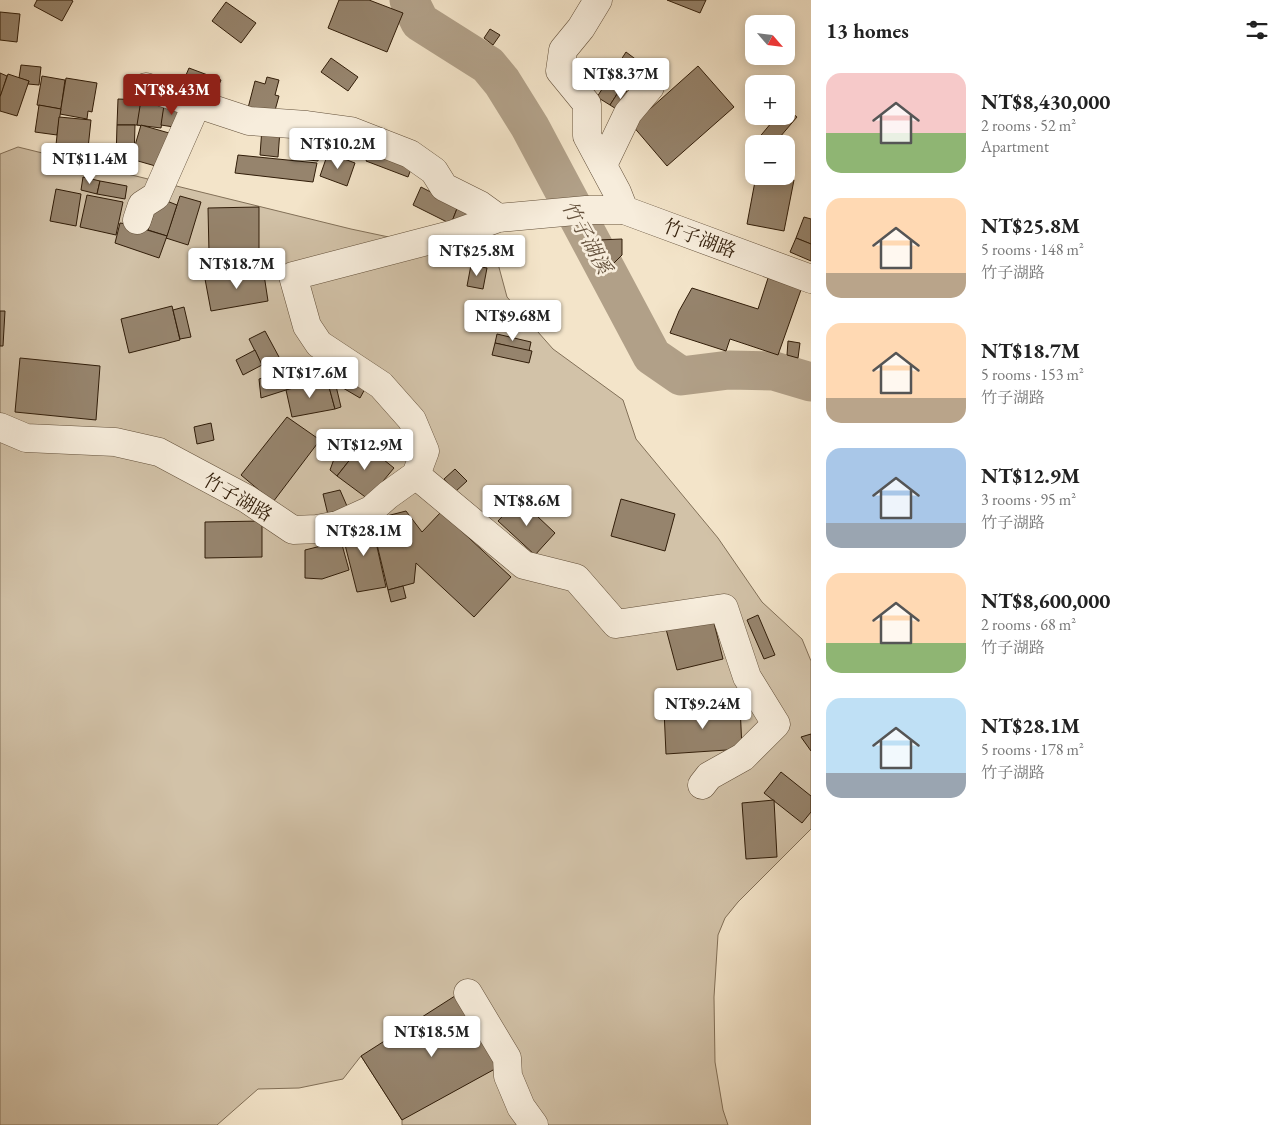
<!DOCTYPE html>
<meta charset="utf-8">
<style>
:root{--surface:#fff;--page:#f2f2f2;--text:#222;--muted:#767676;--accent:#8f2418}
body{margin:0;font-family:"EB Garamond","Noto Serif TC",serif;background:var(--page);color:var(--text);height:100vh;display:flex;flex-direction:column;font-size:19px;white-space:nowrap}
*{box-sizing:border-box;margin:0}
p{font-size:16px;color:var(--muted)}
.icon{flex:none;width:28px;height:28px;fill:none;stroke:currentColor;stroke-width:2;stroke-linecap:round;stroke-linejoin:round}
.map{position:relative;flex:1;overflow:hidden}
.panel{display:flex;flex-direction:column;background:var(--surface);width:475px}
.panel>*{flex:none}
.needle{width:32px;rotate:118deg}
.tools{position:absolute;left:745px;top:15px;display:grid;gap:10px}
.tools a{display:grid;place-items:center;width:50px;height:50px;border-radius:10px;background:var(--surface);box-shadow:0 2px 12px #0003;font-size:25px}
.price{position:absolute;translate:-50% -42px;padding:0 11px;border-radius:5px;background:#fff;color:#222;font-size:16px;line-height:32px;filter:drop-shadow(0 1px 2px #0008)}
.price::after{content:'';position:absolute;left:50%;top:30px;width:15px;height:11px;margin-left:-8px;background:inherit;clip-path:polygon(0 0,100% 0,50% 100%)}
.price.active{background:var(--accent);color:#fff}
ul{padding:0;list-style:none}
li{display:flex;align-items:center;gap:15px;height:125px;padding:0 15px}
li span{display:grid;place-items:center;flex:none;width:140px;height:100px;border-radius:15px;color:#555}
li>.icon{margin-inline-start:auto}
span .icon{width:60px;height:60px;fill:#fffc;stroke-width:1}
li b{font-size:21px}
h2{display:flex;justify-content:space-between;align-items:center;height:60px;padding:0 15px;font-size:21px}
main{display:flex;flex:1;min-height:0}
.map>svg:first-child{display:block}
</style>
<main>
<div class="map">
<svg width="811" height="1125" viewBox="0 0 811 1125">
<rect width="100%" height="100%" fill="#f3e4c9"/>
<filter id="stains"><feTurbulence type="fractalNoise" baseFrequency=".004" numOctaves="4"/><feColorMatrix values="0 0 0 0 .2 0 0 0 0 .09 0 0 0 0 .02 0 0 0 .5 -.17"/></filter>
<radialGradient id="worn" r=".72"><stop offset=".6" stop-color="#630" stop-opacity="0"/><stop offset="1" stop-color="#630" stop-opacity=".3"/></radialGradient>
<polygon fill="#d2c2a8" stroke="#827058" points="18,147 351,229 497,260 507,297 553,349 623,400 636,439 718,538 762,602 802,639 811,661 811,829 738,902 725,918 718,935 714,997 715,1062 723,1110 728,1125 402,1125 402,1120 361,1056 343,1079 299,1088 258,1089 217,1125 0,1125 0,154"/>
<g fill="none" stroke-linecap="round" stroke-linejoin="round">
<polyline stroke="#b1a088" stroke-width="39" points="409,0 420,22 488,65 502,82 530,127 652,356 681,376 729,370 774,371 811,382"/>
</g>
<g fill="#96846d" stroke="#311d09">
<polygon points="37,0 71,0 73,1 62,21 34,6"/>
<polygon points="339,0 369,0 403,13 387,52 328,28"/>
<polygon points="667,0 706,0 700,13"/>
<polygon points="226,2 256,23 241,43 212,21"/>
<polygon points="0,12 20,14 17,42 0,40"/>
<polygon points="490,29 500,35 493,45 484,38"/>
<polygon points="626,52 638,61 610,105 597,97"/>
<polygon points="331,58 358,77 348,91 321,72"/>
<polygon points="21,65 41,67 39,85 28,84 29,81 19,78"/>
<polygon points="698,66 734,107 667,166 632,125"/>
<polygon points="189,68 221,80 215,94 183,82"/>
<polygon points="0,73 7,76 1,95 0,94"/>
<polygon points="8,74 29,81 17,116 0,111 0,97"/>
<polygon points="42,76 65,80 61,109 37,105"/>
<polygon points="267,77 279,80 275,95 279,96 274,114 248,108 255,81 265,84"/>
<polygon points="66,78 97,83 92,112 88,111 87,119 60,114"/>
<polygon points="621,88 632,95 621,112 610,105"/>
<polygon points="118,99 141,100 141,125 117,125"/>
<polygon points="141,100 165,103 161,128 137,125"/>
<polygon points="183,104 180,128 161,125 164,105"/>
<polygon points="39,105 61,109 57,135 35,132"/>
<polygon points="786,108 797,117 774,144 761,144 757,140 777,116 786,116"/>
<polygon points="59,117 91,120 87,158 55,154"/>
<polygon points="117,125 135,125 134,160 116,159"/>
<polygon points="141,125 169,133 159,167 131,159"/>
<polygon points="262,128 280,130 278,157 260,155"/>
<polygon points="307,135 321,137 318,161 300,159 302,143"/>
<polygon points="371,149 413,164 408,177 366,161"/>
<polygon points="328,153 355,163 347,186 320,176"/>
<polygon points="238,155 317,163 313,182 235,173"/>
<polygon points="756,176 774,176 794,180 784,231 747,224"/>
<polygon points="83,177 100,181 97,194 81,190"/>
<polygon points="100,181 127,186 125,199 97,194"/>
<polygon points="421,187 458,206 451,224 413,205"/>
<polygon points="56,189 81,194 76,226 50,221"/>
<polygon points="87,195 123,202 116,235 80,227"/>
<polygon points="180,196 201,202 188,245 166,238"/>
<polygon points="159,198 177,205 167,236 148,230"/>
<polygon points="458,206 473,212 451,224"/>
<polygon points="259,207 259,252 209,253 208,208"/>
<polygon points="804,217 811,219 811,244 796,238"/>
<polygon points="120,223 127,224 167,236 159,258 115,243"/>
<polygon points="796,238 811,244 811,261 790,252"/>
<polygon points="622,239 622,255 613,264 596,243 598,240"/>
<polygon points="471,265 487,268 483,289 467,286"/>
<polygon points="263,268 268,301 211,311 205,279"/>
<polygon points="769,275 802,287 778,355 730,339 726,351 670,333 679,311 692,288 758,309"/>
<polygon points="172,306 180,340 129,353 121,319"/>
<polygon points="184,307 191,337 180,339 173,310"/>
<polygon points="0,311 5,311 3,346 0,346"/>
<polygon points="265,331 279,357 262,365 249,339"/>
<polygon points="497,334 531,342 529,351 495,343"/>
<polygon points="788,341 800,343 798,358 787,355"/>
<polygon points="495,343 532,351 529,363 492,355"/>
<polygon points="255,350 262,365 243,375 236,360"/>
<polygon points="20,358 100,366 96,420 15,412"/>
<polygon points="286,371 289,389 261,398 259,379"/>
<polygon points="350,377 366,387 360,398 343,388"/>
<polygon points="327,379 335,409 292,417 286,390"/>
<polygon points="336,386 341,407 335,409 329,387"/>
<polygon points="287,417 320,440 273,502 241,475"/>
<polygon points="211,423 214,440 197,444 194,427"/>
<polygon points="350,434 363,443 337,476 330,470 338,448"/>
<polygon points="363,443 394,468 368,499 337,476"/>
<polygon points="455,469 467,481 455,492 444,479"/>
<polygon points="340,490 350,513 329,519 323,494"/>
<polygon points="519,499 555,533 535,555 498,521"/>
<polygon points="621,499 675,514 665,551 611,536"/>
<polygon points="406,511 422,532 441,512 511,577 474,617 416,563 414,583 388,590 371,520"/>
<polygon points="371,520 386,587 357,592 341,529"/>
<polygon points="262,521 262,557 205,558 205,522"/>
<polygon points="341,541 349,570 322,579 305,578 305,550"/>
<polygon points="403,586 406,598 391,602 388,590"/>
<polygon points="758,615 775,655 764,659 747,620"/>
<polygon points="713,619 723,659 677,670 666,629"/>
<polygon points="740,705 742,749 666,754 664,710"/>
<polygon points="811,734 811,751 801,737"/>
<polygon points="781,772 811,796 811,812 802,823 764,793"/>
<polygon points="774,800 777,857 746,859 742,803"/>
<polygon points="458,994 504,1064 402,1120 361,1056"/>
</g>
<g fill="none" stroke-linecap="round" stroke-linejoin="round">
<defs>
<g id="minor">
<polyline points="598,0 581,28 563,50 560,71 587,104 587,136 617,192 624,210"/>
<polyline points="146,87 249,121 307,125 351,131 410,154 434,171 444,187 480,205 498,218"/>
<polyline points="603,165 628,113 650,87"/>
<polyline points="137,220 142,205 156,196 197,103"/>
<polyline points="0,427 26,438 115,442 159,452 247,499 293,530 317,529 338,525 371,510 388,495 416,475 425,451 412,420 381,385 319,344 307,326 293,276 454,234 498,218 586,210 624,210 811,279"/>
<polyline points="416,475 524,565 576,578 616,624 724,608 747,677 776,724 743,757 709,776 702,785"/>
<polyline points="468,993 507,1058 508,1076 521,1107 534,1125"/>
</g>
</defs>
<use href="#minor" stroke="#624f39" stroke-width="29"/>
<use href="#minor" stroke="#f7eddc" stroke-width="28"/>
</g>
<g text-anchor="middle" stroke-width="5" stroke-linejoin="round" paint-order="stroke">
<g font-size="19" fill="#311d09" stroke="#f7eddc">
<text transform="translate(700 238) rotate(21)" y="7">竹子湖路</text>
<text transform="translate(238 497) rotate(30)" y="7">竹子湖路</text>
</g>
<g font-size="20" font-style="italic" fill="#64513c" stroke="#f7eddc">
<text transform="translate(587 237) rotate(61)" y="7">竹子湖溪</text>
</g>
</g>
<rect width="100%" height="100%" filter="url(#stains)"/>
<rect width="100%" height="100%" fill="url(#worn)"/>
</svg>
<div class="tools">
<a><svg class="needle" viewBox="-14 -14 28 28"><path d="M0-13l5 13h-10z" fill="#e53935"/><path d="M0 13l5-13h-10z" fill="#767676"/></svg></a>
<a>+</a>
<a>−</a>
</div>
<b class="price" style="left:621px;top:100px">NT$8.37M</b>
<b class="price active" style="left:172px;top:116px">NT$8.43M</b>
<b class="price" style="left:338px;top:170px">NT$10.2M</b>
<b class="price" style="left:90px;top:185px">NT$11.4M</b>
<b class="price" style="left:477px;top:277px">NT$25.8M</b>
<b class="price" style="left:237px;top:290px">NT$18.7M</b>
<b class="price" style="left:513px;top:342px">NT$9.68M</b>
<b class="price" style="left:310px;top:399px">NT$17.6M</b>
<b class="price" style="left:365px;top:471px">NT$12.9M</b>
<b class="price" style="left:527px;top:527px">NT$8.6M</b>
<b class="price" style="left:364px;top:557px">NT$28.1M</b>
<b class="price" style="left:703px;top:730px">NT$9.24M</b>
<b class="price" style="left:432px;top:1058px">NT$18.5M</b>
</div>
<section class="panel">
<h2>13 homes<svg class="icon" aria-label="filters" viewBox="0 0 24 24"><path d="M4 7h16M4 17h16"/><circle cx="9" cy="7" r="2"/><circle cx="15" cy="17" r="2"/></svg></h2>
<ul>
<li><span style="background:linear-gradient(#f6c9c9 60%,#8fb573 0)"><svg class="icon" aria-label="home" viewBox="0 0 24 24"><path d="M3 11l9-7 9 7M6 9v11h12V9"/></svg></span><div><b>NT$8,430,000</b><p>2 rooms · 52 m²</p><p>Apartment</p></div></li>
<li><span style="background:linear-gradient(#ffd9b3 75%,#b9a48a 0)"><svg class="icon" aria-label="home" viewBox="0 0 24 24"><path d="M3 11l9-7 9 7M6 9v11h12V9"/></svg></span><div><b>NT$25.8M</b><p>5 rooms · 148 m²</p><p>竹子湖路</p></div></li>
<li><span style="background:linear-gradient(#ffd9b3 75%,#b9a48a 0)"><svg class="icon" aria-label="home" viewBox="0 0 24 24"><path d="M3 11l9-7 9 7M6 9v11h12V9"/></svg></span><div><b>NT$18.7M</b><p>5 rooms · 153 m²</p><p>竹子湖路</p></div></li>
<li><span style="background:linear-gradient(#a9c7e8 75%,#9aa5b1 0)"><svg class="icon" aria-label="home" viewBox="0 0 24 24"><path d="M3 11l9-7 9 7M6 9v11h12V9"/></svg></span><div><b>NT$12.9M</b><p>3 rooms · 95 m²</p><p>竹子湖路</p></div></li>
<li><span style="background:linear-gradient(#ffd9b3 70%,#8fb573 0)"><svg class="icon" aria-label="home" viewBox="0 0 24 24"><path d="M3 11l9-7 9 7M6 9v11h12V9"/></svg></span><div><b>NT$8,600,000</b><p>2 rooms · 68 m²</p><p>竹子湖路</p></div></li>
<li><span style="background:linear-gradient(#bfe0f5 75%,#9aa5b1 0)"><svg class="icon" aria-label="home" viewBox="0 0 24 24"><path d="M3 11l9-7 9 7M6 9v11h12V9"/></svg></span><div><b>NT$28.1M</b><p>5 rooms · 178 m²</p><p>竹子湖路</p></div></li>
</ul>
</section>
</main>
